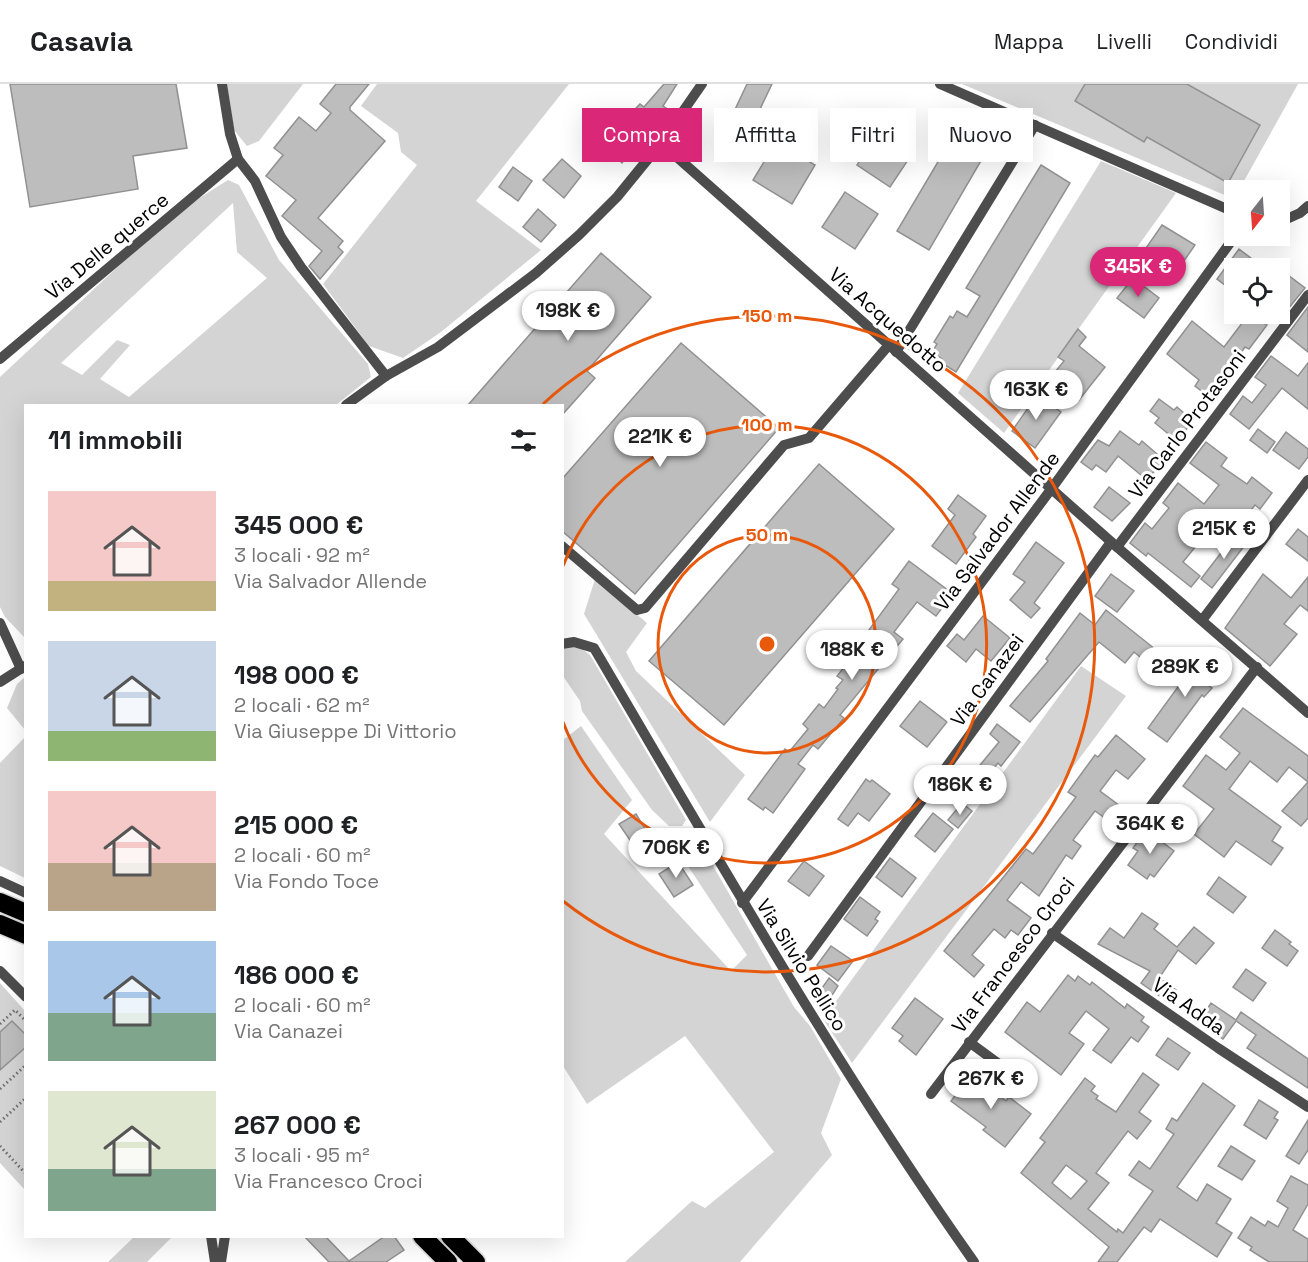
<!DOCTYPE html>
<html lang="it">
<meta charset="utf-8">
<style>
:root{--surface:#fff;--page:#f2f2f2;--text:#202124;--muted:#757577;--line:#e0e0e0;--accent:#db2777}
body{margin:0;font-family:"Space Grotesk",sans-serif;background:var(--page);color:var(--text);height:100vh;display:flex;flex-direction:column;font-size:22px;white-space:nowrap}
*{box-sizing:border-box;margin:0}
p{font-size:20px;color:var(--muted)}
.icon{flex:none;width:33px;height:33px;fill:none;stroke:currentColor;stroke-width:2;stroke-linecap:round;stroke-linejoin:round}
.map{position:relative;flex:1;overflow:hidden}
.panel{position:absolute;left:24px;top:320px;width:540px;height:834px;display:flex;flex-direction:column;background:var(--surface);border-radius:0px;box-shadow:0 6px 24px #0002}
.panel>*{flex:none}
.banner{position:absolute;left:582px;top:24px;width:570px;height:54px;display:flex;gap:12px}
.needle{width:39px;rotate:197deg}
.fabs{position:absolute;left:1224px;top:96px;display:grid;gap:12px}
.fabs a{display:grid;place-items:center;width:66px;height:66px;border-radius:0px;background:var(--surface);box-shadow:0 6px 24px #0002;font-size:30px}
.price{position:absolute;translate:-50% -51px;padding:0 14px;border-radius:21px;background:#fff;color:#222;font-size:20px;line-height:39px;filter:drop-shadow(0 2px 3px #0008)}
.price::after{content:'';position:absolute;left:50%;top:36px;width:18px;height:14px;margin-left:-9px;background:inherit;clip-path:polygon(0 0,100% 0,50% 100%)}
.price.on{background:var(--accent);color:#fff}
ul{padding:0;list-style:none}
li{display:flex;align-items:center;gap:18px;height:150px;padding:0 24px}
li span{display:grid;place-items:center;flex:none;width:168px;height:120px;border-radius:0px;color:#555}
li>.icon{margin-inline-start:auto}
span .icon{width:72px;height:72px;fill:#fffc;stroke-width:1}
li b{font-size:26px}
h2{display:flex;justify-content:space-between;align-items:center;height:72px;padding:0 24px;font-size:26px}
.chip{padding:0 21px;border-radius:0px;background:var(--surface);box-shadow:0 6px 24px #0002;font-size:21px;line-height:54px}
.chip.on{background:var(--accent);color:#fff}
header{display:flex;align-items:center;gap:36px;box-sizing:border-box;height:84px;padding:0 30px;background:var(--surface);border-bottom:2px solid var(--line)}
header strong{font-size:28px}
nav{display:flex;gap:33px;margin-inline-start:auto;font-size:21px}
.map>svg:first-child{display:block}
</style>
<header>
<strong>Casavia</strong>
<nav><a>Mappa</a><a>Livelli</a><a>Condividi</a></nav>
</header>
<div class="map">
<svg width="1308" height="1178" viewBox="0 0 1308 1178">
<rect width="100%" height="100%" fill="#fff"/>
<g fill="#d4d4d4" fill-rule="evenodd">
<polygon points="227,0 303,0 259,57 247,62 234,46"/>
<polygon points="377,0 569,0 476,117 541,166 441,248 403,274 369,262 323,200 417,81 401,68 398,49 361,22"/>
<polygon points="962,0 1298,0 1239,106 1234,106 1234,115"/>
<polygon points="1101,77 1176,109 1004,349 958,309"/>
<path d="M228 96 239 101 279 176 368 280 371 293 336 321H26L25 554 5 533 0 523V293L125 176 198 115ZM233 119 237 168 267 194 129 313 100 295 130 261 117 256 82 291 61 279Z"/>
<polygon points="595,495 647,539 626,568 636,587 745,691 710,738 584,530"/>
<polygon points="573,563 581,564 590,571 686,736 682,742 669,742 652,726 582,627 580,617 563,592 563,565"/>
<polygon points="1081,582 1126,612 852,979 823,935"/>
<polygon points="25,593 25,646 7,624 17,600"/>
<polygon points="581,642 632,716 604,750 731,887 747,871 670,755 690,750 696,752 794,923 810,942 841,995 821,1049 832,1071 740,1178 625,1178 692,1117 705,1124 774,1068 685,952 587,1020 563,982 563,656"/>
<polygon points="25,653 25,794 0,782 0,679"/>
<polygon points="0,899 25,927 25,1106 0,1079"/>
<polygon points="135,1152 173,1152 147,1178 108,1178"/>
</g>
<g fill="#bdbdbd" stroke="#919191" stroke-width="1.5" fill-rule="evenodd">
<polygon points="10,0 176,0 187,64 133,72 138,105 30,123"/>
<polygon points="336,0 369,0 350,23 350,26 385,57 318,134 343,157 338,163 343,168 320,195 309,182 322,167 282,132 296,116 266,92 283,71 274,64 299,33 316,47 331,29 320,20"/>
<polygon points="664,0 677,0 663,22 666,24 662,27 670,33 656,51 649,44 627,68 629,70 622,79 601,60 640,20 644,23"/>
<polygon points="747,0 772,0 749,48 747,47 742,55 721,45 727,32 731,34"/>
<polygon points="1085,0 1187,0 1260,41 1228,99 1147,53 1144,58 1075,17"/>
<polygon points="958,44 989,63 929,166 897,147"/>
<polygon points="880,45 914,67 890,103 857,81"/>
<polygon points="776,58 815,81 792,120 753,96"/>
<polygon points="562,75 581,92 564,114 543,96"/>
<polygon points="1041,81 1070,99 956,288 940,278 942,275 932,268 937,260 934,258 950,232 953,234 957,227 967,233 980,212 966,204"/>
<polygon points="513,83 532,97 518,117 499,103"/>
<polygon points="845,108 878,130 855,165 822,143"/>
<polygon points="538,125 556,141 541,158 523,143"/>
<polygon points="1162,141 1195,161 1177,187 1160,175 1148,190 1128,175 1136,165 1142,170"/>
<polygon points="1239,165 1264,184 1234,184 1234,208 1217,195"/>
<polygon points="601,169 651,213 587,287 595,294 562,331 562,321 468,321"/>
<polygon points="1280,185 1305,204 1288,225 1280,219"/>
<polygon points="1133,194 1159,214 1144,234 1117,214"/>
<polygon points="1308,223 1308,268 1287,251"/>
<polygon points="1249,230 1267,241 1249,265 1245,263 1209,313 1195,302 1199,296 1167,270 1192,237 1224,263"/>
<polygon points="1078,245 1086,253 1079,262 1105,283 1079,316 1051,293 1064,277 1058,273"/>
<polygon points="681,259 779,344 635,510 562,447 562,395"/>
<polygon points="1271,272 1298,292 1308,279 1308,325 1282,304 1249,345 1230,330 1243,312 1252,319 1266,301 1255,293"/>
<polygon points="1037,311 1061,328 1035,364 1012,347"/>
<polygon points="1159,315 1174,326 1177,323 1193,337 1177,357 1155,339 1159,334 1150,327"/>
<polygon points="1258,345 1275,358 1267,369 1250,356"/>
<polygon points="1120,347 1139,361 1142,357 1164,376 1147,396 1118,372 1106,388 1096,381 1092,386 1081,378 1098,356 1109,362"/>
<polygon points="1286,348 1308,365 1308,373 1299,385 1273,366"/>
<polygon points="1206,358 1227,374 1221,382 1247,400 1252,393 1272,409 1260,425 1255,421 1238,443 1223,431 1200,457 1183,478 1200,492 1191,503 1148,469 1146,472 1130,459 1145,439 1152,445 1169,424 1163,419 1178,399 1204,420 1219,401 1190,379"/>
<polygon points="819,380 894,445 724,641 649,577"/>
<polygon points="1109,403 1130,419 1112,437 1094,423"/>
<polygon points="958,411 986,432 973,450 976,453 956,480 932,462 955,431 948,425"/>
<polygon points="1298,445 1308,453 1308,477 1286,460"/>
<polygon points="1237,448 1248,457 1212,504 1201,495"/>
<polygon points="1036,458 1064,479 1034,519 1040,524 1031,534 1010,516 1025,498 1013,490"/>
<polygon points="909,477 953,510 936,532 917,518 894,548 903,555 840,631 844,634 818,665 813,661 798,680 805,685 773,729 765,723 763,726 748,715 785,665 789,668 808,645 803,640 819,620 824,624 838,605 836,604 843,596 837,592 853,572 858,575 874,556 866,550 899,505 892,500"/>
<polygon points="1111,490 1134,507 1117,528 1095,512"/>
<polygon points="1263,490 1291,514 1308,493 1308,527 1300,521 1284,540 1297,550 1270,582 1225,544"/>
<polygon points="1106,526 1155,565 1145,577 1134,568 1125,579 1099,558 1030,638 1010,622 1048,577 1046,575 1080,529 1095,541"/>
<polygon points="983,532 1010,554 991,577 976,565 966,578 947,562 957,550 964,556"/>
<polygon points="1202,570 1220,583 1207,600 1212,604 1204,613 1202,611 1167,658 1148,644"/>
<polygon points="920,617 947,638 927,663 900,642"/>
<polygon points="1243,624 1308,672 1308,734 1301,742 1282,727 1308,698 1289,683 1277,698 1250,677 1229,705 1281,743 1272,757 1283,764 1271,781 1236,757 1224,773 1194,750 1214,725 1183,702 1206,671 1226,686 1240,669 1220,653"/>
<polygon points="997,640 1020,658 1001,682 998,679 969,715 949,699 964,687 971,692 999,658 990,650"/>
<polygon points="1116,651 1145,675 1128,695 1116,686 1100,707 1120,722 1109,737 1095,727 1073,756 1081,762 1072,775 1066,771 1039,812 1021,798 1007,816 1031,834 1018,851 1011,846 1005,854 994,845 972,871 984,881 974,893 944,867 1026,765 1033,770 1076,713 1068,708 1095,671 1098,673"/>
<polygon points="866,695 870,698 872,696 890,710 869,737 858,729 848,742 838,735"/>
<polygon points="962,719 972,727 958,744 948,736"/>
<polygon points="933,729 953,745 935,768 915,752"/>
<polygon points="636,730 650,753 634,762 619,740"/>
<polygon points="1146,746 1174,767 1154,793 1150,790 1147,795 1128,781 1138,767 1133,764"/>
<polygon points="890,774 916,794 902,813 876,793"/>
<polygon points="804,777 824,792 809,812 788,797"/>
<polygon points="678,778 693,801 674,813 659,790"/>
<polygon points="1219,793 1246,813 1233,829 1207,810"/>
<polygon points="860,813 880,828 875,835 878,837 867,852 844,835"/>
<polygon points="1142,829 1158,840 1154,845 1177,863 1194,843 1214,859 1196,880 1178,866 1159,894 1176,906 1168,918 1141,899 1150,887 1098,860 1110,844 1124,854"/>
<polygon points="1275,846 1291,858 1289,860 1298,867 1287,882 1262,864"/>
<polygon points="831,862 853,877 838,897 817,881"/>
<polygon points="1246,885 1266,899 1253,917 1233,903"/>
<polygon points="1068,891 1075,897 1078,892 1090,901 1092,898 1125,924 1127,920 1144,933 1141,937 1149,943 1138,958 1131,953 1111,979 1093,966 1109,945 1086,927 1069,949 1084,960 1061,991 1005,948 1027,918 1040,928"/>
<polygon points="829,894 838,902 829,916 820,907"/>
<polygon points="915,914 943,935 916,971 899,957 903,952 892,944"/>
<polygon points="1211,919 1236,936 1241,928 1308,975 1308,1004 1247,964 1256,951 1236,937 1223,955 1207,944 1211,939 1202,933"/>
<polygon points="12,937 26,951 26,963 0,986 0,948"/>
<polygon points="1168,954 1190,969 1178,986 1156,971"/>
<path d="M1143 989 1159 1001 1139 1028 1151 1037 1137 1055 1128 1047 1096 1089 1109 1099 1088 1125 1117 1148 1118 1145 1123 1149 1153 1107 1129 1091 1139 1077 1150 1085 1174 1050 1166 1045 1172 1034 1177 1037 1203 999 1235 1022 1177 1103 1197 1117 1207 1100 1231 1115 1216 1139 1232 1149 1217 1173 1160 1135 1151 1148 1144 1143 1117 1178H1098L1109 1163 1021 1089 1045 1058 1040 1054 1085 994 1095 1002 1091 1007 1098 1012 1096 1015 1116 1028ZM1066 1081 1087 1097 1071 1115 1052 1099Z"/>
<polygon points="971,990 1006,1017 1009,1013 1031,1030 1005,1063 983,1046 986,1043 951,1017"/>
<polygon points="1259,1016 1278,1028 1274,1034 1278,1036 1266,1055 1244,1041"/>
<polygon points="1308,1036 1308,1066 1299,1080 1286,1072"/>
<polygon points="1231,1062 1255,1077 1242,1096 1218,1082"/>
<polygon points="1291,1092 1308,1101 1308,1120 1293,1146 1308,1155 1308,1178 1269,1178 1250,1166 1252,1163 1238,1154 1251,1133 1265,1142 1268,1137 1278,1143 1288,1124 1277,1117"/>
<polygon points="304,1152 325,1152 349,1177 385,1152 394,1152 404,1166 386,1178 329,1178"/>
</g>
<g fill="none" stroke-linecap="round" stroke-linejoin="round">
<defs>
<g id="highway">
<polyline points="0,818 26,829"/>
<polyline points="0,840 26,851"/>
<polyline points="422,1152 448,1178"/>
<polyline points="450,1152 476,1178"/>
</g>
</defs>
<use href="#highway" stroke="#dbdbdb" stroke-width="21"/>
<g stroke="#6f6f6f" stroke-width="3" stroke-dasharray="1.5 3" stroke-linecap="butt">
<polyline points="0,940 15,926 26,937"/>
<polyline points="0,1005 26,981"/>
<polyline points="0,1038 26,1014"/>
<polyline points="0,1062 26,1090"/>
</g>
<g stroke="#4d4d4d" stroke-width="10">
<polyline points="222,0 230,50 238,75 255,97 281,153 301,183 386,292"/>
<polyline points="940,0 1234,128"/>
<polyline points="661,59 1117,463 1308,629"/>
<polyline points="1280,138 1300,129 1308,122"/>
<polyline points="896,268 1035,41"/>
<polyline points="0,275 238,75"/>
<polyline points="346,321 386,292 438,263 536,189 579,151 617,113 661,59 702,0"/>
<polyline points="562,462 637,526 645,524 784,361 809,354 888,262"/>
<polyline points="1117,463 1308,211"/>
<polyline points="1203,535 1308,396"/>
<polyline points="0,539 21,585"/>
<path d="M562 560 574 558 594 564C716 771 835 981 974 1178"/>
<polyline points="0,598 25,582"/>
<polyline points="0,797 26,809"/>
<polyline points="742,819 1052,404 1235,152"/>
<polyline points="1052,849 1218,964 1308,1023"/>
<polyline points="808,872 1111,458"/>
<polyline points="0,887 26,913"/>
<polyline points="969,958 1018,994"/>
<polyline points="931,1010 1257,583"/>
<polyline points="211,1152 215,1178"/>
<polyline points="221,1178 225,1152"/>
</g>
<use href="#highway" stroke="#000" stroke-width="18"/>
</g>
<g fill="none" stroke="#e8590c" stroke-width="3">
<circle cx="767" cy="560" r="109"/>
<path d="M563 482A219 219 0 1 1 563 638"/>
<path d="M543 320A328 328 0 1 1 563 817"/>
</g>
<g text-anchor="middle" stroke-width="6" stroke-linejoin="round" paint-order="stroke">
<g font-size="20" fill="#000" stroke="#fff">
<text transform="translate(107 162) rotate(-40)" y="7">Via Delle querce</text>
<text transform="translate(888 236) rotate(41)" y="7">Via Acquedotto</text>
<text transform="translate(1187 340) rotate(-53)" y="7">Via Carlo Protasoni</text>
<text transform="translate(997 447) rotate(-53)" y="7">Via Salvador Allende</text>
<text transform="translate(987 596) rotate(-54)" y="7">Via Canazei</text>
<text transform="translate(1013 871) rotate(-53)" y="7">Via Francesco Croci</text>
<text transform="translate(802 881) rotate(58)" y="7">Via Silvio Pellico</text>
<text transform="translate(1189 922) rotate(35)" y="7">Via Adda</text>
</g>
</g>
<circle cx="767" cy="560" r="9" fill="#e8590c" stroke="#fff" stroke-width="3"/>
<g font-size="18" text-anchor="middle" font-weight="bold" fill="#e8590c" stroke="#fff" stroke-width="6" stroke-linejoin="round" paint-order="stroke">
<text x="767" y="238">150 m</text>
<text x="767" y="347">100 m</text>
<text x="767" y="457">50 m</text>
</g>
</svg>
<div class="fabs">
<a><svg class="needle" viewBox="-14 -14 28 28"><path d="M0-13l5 13h-10z" fill="#e53935"/><path d="M0 13l5-13h-10z" fill="#757577"/></svg></a>
<a><svg class="icon" aria-label="locate" viewBox="0 0 24 24"><circle cx="12" cy="12" r="6"/><path d="M12 2v4M12 18v4M2 12h4M18 12h4"/></svg></a>
</div>
<b class="price on" style="left:1138px;top:214px">345K €</b>
<b class="price" style="left:568px;top:258px">198K €</b>
<b class="price" style="left:1036px;top:337px">163K €</b>
<b class="price" style="left:660px;top:384px">221K €</b>
<b class="price" style="left:1224px;top:476px">215K €</b>
<b class="price" style="left:852px;top:597px">188K €</b>
<b class="price" style="left:1185px;top:614px">289K €</b>
<b class="price" style="left:960px;top:732px">186K €</b>
<b class="price" style="left:1150px;top:771px">364K €</b>
<b class="price" style="left:676px;top:795px">706K €</b>
<b class="price" style="left:991px;top:1026px">267K €</b>
<div class="banner">
<a class="chip on">Compra</a>
<a class="chip">Affitta</a>
<a class="chip">Filtri</a>
<a class="chip">Nuovo</a>
</div>
<section class="panel">
<h2>11 immobili<svg class="icon" aria-label="filters" viewBox="0 0 24 24"><path d="M4 7h16M4 17h16"/><circle cx="9" cy="7" r="2"/><circle cx="15" cy="17" r="2"/></svg></h2>
<ul>
<li><span style="background:linear-gradient(#f6c9c9 75%,#c2b280 0)"><svg class="icon" aria-label="home" viewBox="0 0 24 24"><path d="M3 11l9-7 9 7M6 9v11h12V9"/></svg></span><div><b>345 000 €</b><p>3 locali · 92 m²</p><p>Via Salvador Allende</p></div></li>
<li><span style="background:linear-gradient(#c9d6e8 75%,#8fb573 0)"><svg class="icon" aria-label="home" viewBox="0 0 24 24"><path d="M3 11l9-7 9 7M6 9v11h12V9"/></svg></span><div><b>198 000 €</b><p>2 locali · 62 m²</p><p>Via Giuseppe Di Vittorio</p></div></li>
<li><span style="background:linear-gradient(#f6c9c9 60%,#b9a48a 0)"><svg class="icon" aria-label="home" viewBox="0 0 24 24"><path d="M3 11l9-7 9 7M6 9v11h12V9"/></svg></span><div><b>215 000 €</b><p>2 locali · 60 m²</p><p>Via Fondo Toce</p></div></li>
<li><span style="background:linear-gradient(#a9c7e8 60%,#7fa58c 0)"><svg class="icon" aria-label="home" viewBox="0 0 24 24"><path d="M3 11l9-7 9 7M6 9v11h12V9"/></svg></span><div><b>186 000 €</b><p>2 locali · 60 m²</p><p>Via Canazei</p></div></li>
<li><span style="background:linear-gradient(#dfe7d0 65%,#7fa58c 0)"><svg class="icon" aria-label="home" viewBox="0 0 24 24"><path d="M3 11l9-7 9 7M6 9v11h12V9"/></svg></span><div><b>267 000 €</b><p>3 locali · 95 m²</p><p>Via Francesco Croci</p></div></li>
</ul>
</section>
</div>
